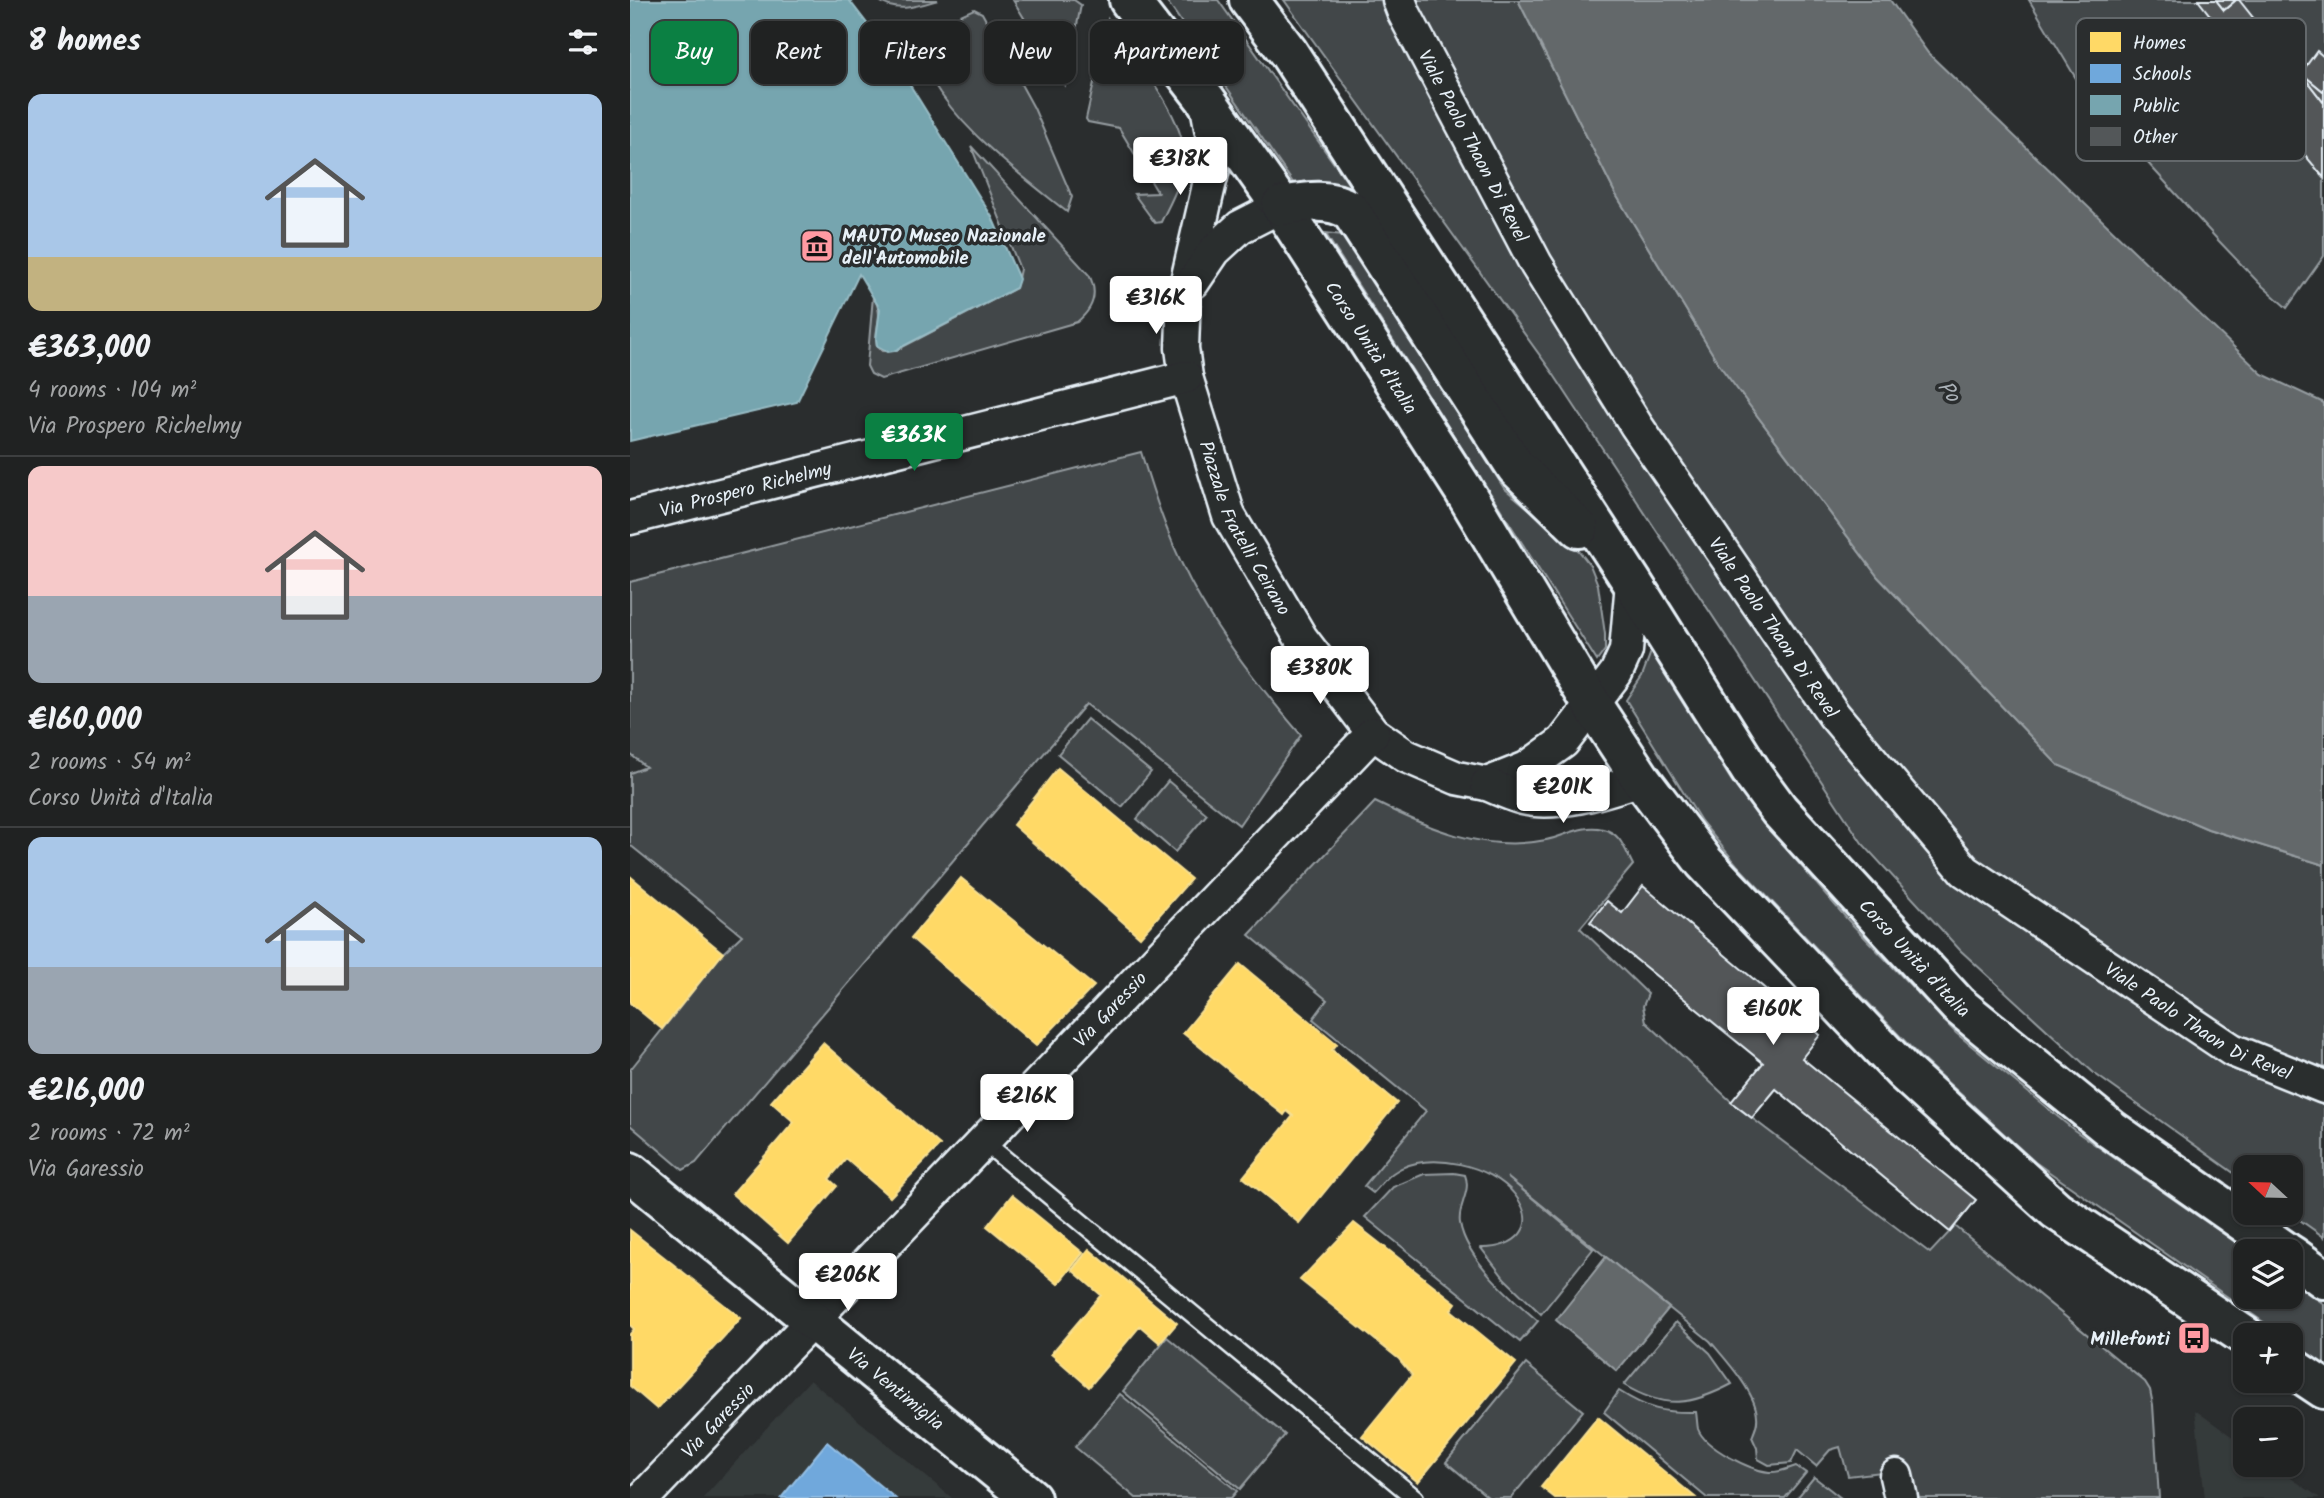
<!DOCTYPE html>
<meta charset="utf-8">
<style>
:root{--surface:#202222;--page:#2d2f2f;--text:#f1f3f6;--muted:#a2a4a5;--line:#3d3f40;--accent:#0b8043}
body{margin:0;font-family:Kalam,sans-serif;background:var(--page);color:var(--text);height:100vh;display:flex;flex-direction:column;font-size:26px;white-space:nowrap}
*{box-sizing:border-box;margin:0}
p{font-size:23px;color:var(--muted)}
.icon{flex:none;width:38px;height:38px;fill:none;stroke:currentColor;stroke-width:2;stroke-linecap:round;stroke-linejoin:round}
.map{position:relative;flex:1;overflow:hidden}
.drawer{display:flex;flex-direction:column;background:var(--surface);width:630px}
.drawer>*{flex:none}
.hud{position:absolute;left:21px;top:21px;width:665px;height:63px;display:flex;gap:14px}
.needle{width:46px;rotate:292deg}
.fabs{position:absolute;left:1603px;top:1155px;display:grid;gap:14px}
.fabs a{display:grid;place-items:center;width:70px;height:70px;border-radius:14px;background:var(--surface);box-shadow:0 2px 5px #0004,0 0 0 2px var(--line);font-size:35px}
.price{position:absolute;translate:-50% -60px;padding:0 16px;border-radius:7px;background:#fff;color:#222;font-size:23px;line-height:46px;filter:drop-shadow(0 2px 4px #0008)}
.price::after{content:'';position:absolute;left:50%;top:42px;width:21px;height:16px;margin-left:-10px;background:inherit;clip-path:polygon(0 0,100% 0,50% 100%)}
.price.active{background:var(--accent);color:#fff}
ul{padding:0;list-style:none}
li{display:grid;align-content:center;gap:14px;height:371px;padding:0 28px}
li+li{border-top:2px solid var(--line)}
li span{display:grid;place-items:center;height:217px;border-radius:14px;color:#555}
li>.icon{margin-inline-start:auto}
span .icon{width:126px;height:126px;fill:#fffc;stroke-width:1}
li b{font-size:30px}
h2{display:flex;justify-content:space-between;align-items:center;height:84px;padding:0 28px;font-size:30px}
.tag{padding:0 24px;border-radius:14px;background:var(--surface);box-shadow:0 2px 5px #0004,0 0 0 2px var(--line);font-size:24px;line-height:63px}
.tag.active{background:var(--accent);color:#fff}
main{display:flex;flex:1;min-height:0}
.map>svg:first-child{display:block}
</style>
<main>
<section class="drawer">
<h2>8 homes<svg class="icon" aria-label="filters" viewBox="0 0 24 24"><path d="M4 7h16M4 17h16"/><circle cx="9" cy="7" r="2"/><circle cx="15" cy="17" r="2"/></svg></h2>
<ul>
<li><span style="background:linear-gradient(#a9c7e8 75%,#c2b280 0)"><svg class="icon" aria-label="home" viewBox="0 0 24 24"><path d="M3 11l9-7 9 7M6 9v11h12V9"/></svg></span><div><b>€363,000</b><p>4 rooms · 104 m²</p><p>Via Prospero Richelmy</p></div></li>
<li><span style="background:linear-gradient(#f6c9c9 60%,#9aa5b1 0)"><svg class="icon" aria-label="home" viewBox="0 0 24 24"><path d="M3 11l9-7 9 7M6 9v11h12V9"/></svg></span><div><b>€160,000</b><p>2 rooms · 54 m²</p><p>Corso Unità d'Italia</p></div></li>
<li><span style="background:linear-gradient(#a9c7e8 60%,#9aa5b1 0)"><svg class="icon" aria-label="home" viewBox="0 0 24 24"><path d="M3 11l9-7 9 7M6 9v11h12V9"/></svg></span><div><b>€216,000</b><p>2 rooms · 72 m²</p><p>Via Garessio</p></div></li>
</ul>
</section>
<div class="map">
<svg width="1694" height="1498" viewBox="0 0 1694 1498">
<rect width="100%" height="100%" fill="#2a2d2e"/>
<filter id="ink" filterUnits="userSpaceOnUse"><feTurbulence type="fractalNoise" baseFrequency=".0143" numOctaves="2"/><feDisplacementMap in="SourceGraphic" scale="14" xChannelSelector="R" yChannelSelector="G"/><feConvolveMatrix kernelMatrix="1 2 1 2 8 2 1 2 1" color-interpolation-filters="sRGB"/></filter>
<g filter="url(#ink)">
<g fill="#363a3b">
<polygon points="180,1380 322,1498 73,1498"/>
<polygon points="1565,1410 1615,1446 1615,1465 1642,1465 1690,1498 1575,1498"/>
</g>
<g fill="#424648" stroke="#959ca0" stroke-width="2">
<path d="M248 0H308C288 6 266 14 248 0Z"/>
<polygon points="383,0 444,0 451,5 435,85"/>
<path d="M536 0H588L725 193C704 184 686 177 664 184Z"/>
<polygon points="654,0 888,0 985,193 1090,366 1248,577 1428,765 1578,829 1694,865 1694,1237 1660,1213 1661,1167 1615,1167 1615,1181 1465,1074 1330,950 1232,843 924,375"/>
<polygon points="1399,0 1694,0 1694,256 1657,308 1628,282 1587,239 1496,139 1447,80"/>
<path d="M344 9 352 13 404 108 442 197 437 212C393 177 343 140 310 93 300 78 292 62 282 47L281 40 285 35Z"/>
<path d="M478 19C501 52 555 116 554 156 554 179 541 201 531 222L525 223 504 194 528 193 489 128 458 122 456 119Z"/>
<path d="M341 146 459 275C469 294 463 309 447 322L251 379 241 374 237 366 243 296C256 319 243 324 247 346L252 351H265L386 288 390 269Z"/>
<polygon points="695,233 713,235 874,488 949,551 960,565 968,585 975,634 975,650 967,661"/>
<path d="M511 452C526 502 543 552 569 597 597 646 634 692 671 735L609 825 456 704 66 1163 53 1170 0 1125V1070L93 953 112 935 0 845V773L16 767 0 754V582Z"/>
<polygon points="1021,652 1103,783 1146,837 1218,920 1326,1033 1444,1130 1618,1251 1615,1251 1615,1297 1661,1297 1661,1281 1694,1304 1694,1365 1661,1341 1661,1335 1652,1335 1405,1162 1291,1058 1107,865 1071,821 996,700 1012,676"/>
<polygon points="457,719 521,772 492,807 428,754"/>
<polygon points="538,781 577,814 545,852 507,819"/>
<path d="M745 802C798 828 855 853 916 840 936 836 952 824 973 829 991 833 995 850 1003 865L950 928 1018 994 1013 1006 1016 1022 1106 1106 1300 1253 1325 1226 1515 1382 1520 1390 1523 1405 1529 1498H1285L1277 1469 1218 1476 1210 1447 1200 1450 1186 1466 1167 1450 1161 1463 1139 1465 1128 1459 1127 1448 1122 1437C1125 1430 1128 1424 1127 1416 1126 1392 1095 1359 1080 1341L877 1177 963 1249 911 1314 875 1279 851 1248C885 1249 910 1227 885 1195 862 1165 798 1150 766 1171 757 1176 750 1186 743 1193L734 1186 796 1111 683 1019 697 1000 619 935Z"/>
<path d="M824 1173 835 1175C842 1192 827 1206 830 1223 836 1259 881 1298 908 1321L890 1342 735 1217 763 1187 794 1174Z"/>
<path d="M1046 1322 1080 1353 1102 1384C1062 1405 1035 1410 994 1385Z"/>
<polygon points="537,1337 655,1435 610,1489 493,1391"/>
<polygon points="896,1364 953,1411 881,1498 859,1498 816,1462"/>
<path d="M989 1391C1017 1409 1033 1413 1066 1412 1067 1418 1067 1424 1068 1429 1075 1448 1120 1470 1139 1472 1149 1473 1157 1469 1166 1466L1176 1473 1155 1498H1077L974 1412Z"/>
<polygon points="490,1394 607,1491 601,1498 506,1498 445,1447"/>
<polygon points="1184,1477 1211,1498 1167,1498"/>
</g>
<g fill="#63686b" stroke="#989fa3" stroke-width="2">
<polygon points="888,0 1260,0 1298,53 1632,374 1694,403 1694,865 1578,829 1428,765 1248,577 1090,366 985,193"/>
<polygon points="976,1257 1039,1308 987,1371 926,1320"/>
</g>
<g fill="#ffd966" stroke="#f8e092" stroke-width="2">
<polygon points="428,768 561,879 510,937 383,825"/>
<polygon points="0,876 93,953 32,1029 0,1003"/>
<polygon points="331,878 464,986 406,1046 281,938"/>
<polygon points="610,964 707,1044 702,1050 767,1103 669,1223 613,1177 663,1116 657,1111 654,1115 553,1033"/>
<polygon points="193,1043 310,1145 260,1197 216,1159 199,1179 207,1186 158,1243 102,1194 164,1122 141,1102"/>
<polygon points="382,1195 453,1253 428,1284 357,1226"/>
<polygon points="724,1223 826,1303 821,1310 886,1363 788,1482 732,1436 782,1375 769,1359 670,1280"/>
<polygon points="0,1230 111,1318 27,1409 0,1386 0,1334 4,1329 0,1325"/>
<polygon points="459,1249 547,1323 530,1343 510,1326 459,1387 421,1354 471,1295 442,1270"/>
<polygon points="968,1417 1065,1497 925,1498 911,1487"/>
</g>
<polygon fill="#6fa8dc" stroke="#93bee4" stroke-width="2" points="197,1442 265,1498 151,1498"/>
<polygon fill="#76a5af" stroke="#98bcc5" stroke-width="2" points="0,0 219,0 262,56 362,217 389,279 386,288 264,351 258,352 247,346 246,339 250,309 229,274 167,402 0,441"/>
<g fill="#535759" stroke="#e8f1f8" stroke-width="2">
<polygon points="1568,0 1586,0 1594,10 1606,0 1609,0 1668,74 1642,94"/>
<polygon points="1586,0 1606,0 1594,10"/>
<polygon points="1687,51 1694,57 1694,92 1671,73"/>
<polygon points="1670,72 1694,103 1694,178 1631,102"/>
<polygon points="1671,73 1694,92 1694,103"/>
<polygon points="1013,886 1190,1035 1172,1058 1346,1200 1320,1232 1146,1089 1122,1118 1101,1102 1133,1063 960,922 977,901 992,913"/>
</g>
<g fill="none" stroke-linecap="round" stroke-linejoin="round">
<defs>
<polyline id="lane" points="353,1141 785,1498"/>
<g id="street">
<path id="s1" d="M769 0 774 13 906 264 1006 425 1204 715 1335 871 1602 1050 1694 1087"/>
<path id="s2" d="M576 101 583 138V168L554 294 552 348 556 377 599 516 671 638 743 733 776 756 827 778 857 784 897 768 933 742 986 673 996 651 1002 582"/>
<polyline points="563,282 584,251 610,227 651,206"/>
<path id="s3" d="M0 518 556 377"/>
<path d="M857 784C869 789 881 795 893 798 928 807 977 790 1011 779"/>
<polyline points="1266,1476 1271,1498"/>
<path id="s4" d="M13 1498 743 733"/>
</g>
<g id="secondary">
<path id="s5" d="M0 1172 401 1498"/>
</g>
<g id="primary">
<path id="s6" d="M499 0 576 100 651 206 833 489 963 706 1011 779 1074 862 1274 1072 1426 1210 1615 1336"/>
<path id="s7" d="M619 0 658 52 1002 582 1124 776 1149 810 1328 1005 1482 1130 1655 1251"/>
<path d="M651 206C676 202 697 197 720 210L886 467 949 528"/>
<polyline points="1661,1255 1694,1279"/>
<polyline points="1661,1367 1694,1389"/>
</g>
</defs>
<use href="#lane" stroke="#e8f1f8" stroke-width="21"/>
<use href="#street" stroke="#e8f1f8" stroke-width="37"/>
<use href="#secondary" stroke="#e8f1f8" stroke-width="44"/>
<use href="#primary" stroke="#e8f1f8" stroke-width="44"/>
<use href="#lane" stroke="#2a2d2e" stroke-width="16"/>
<use href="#street" stroke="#2a2d2e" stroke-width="32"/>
<use href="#secondary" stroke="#2a2d2e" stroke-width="38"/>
<use href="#primary" stroke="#2a2d2e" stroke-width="38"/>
</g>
</g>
<defs>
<symbol id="museum-square" viewBox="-11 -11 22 22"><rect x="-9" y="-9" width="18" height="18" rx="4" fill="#ff9aa2" stroke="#2a2d2e"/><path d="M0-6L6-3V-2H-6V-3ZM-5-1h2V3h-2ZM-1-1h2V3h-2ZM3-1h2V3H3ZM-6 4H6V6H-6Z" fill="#111"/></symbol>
<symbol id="bus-square" viewBox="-11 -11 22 22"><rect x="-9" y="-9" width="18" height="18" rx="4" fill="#ff9aa2" stroke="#2a2d2e"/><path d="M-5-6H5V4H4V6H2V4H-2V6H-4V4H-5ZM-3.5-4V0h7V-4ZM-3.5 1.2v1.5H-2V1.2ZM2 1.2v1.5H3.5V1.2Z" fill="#111"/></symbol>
</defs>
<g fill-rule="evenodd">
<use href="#museum-square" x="168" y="227" width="38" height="38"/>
<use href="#bus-square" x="1545" y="1319" width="38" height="38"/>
</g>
<g text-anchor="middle" stroke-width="7" stroke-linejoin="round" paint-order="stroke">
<g font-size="19" fill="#e8f1f8" stroke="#2a2d2e">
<text dy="7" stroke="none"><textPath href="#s1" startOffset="164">Viale Paolo Thaon Di Revel</textPath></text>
<text dy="7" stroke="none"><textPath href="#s6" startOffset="424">Corso Unità d'Italia</textPath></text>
<text dy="7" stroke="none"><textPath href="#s3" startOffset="119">Via Prospero Richelmy</textPath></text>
<text dy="7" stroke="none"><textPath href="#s2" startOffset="443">Piazzale Fratelli Ceirano</textPath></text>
<text dy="7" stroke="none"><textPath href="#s1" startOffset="732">Viale Paolo Thaon Di Revel</textPath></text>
<text dy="7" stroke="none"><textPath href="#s7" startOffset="1169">Corso Unità d'Italia</textPath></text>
<text dy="7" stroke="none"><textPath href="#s4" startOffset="676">Via Garessio</textPath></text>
<text dy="7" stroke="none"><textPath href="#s1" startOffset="1320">Viale Paolo Thaon Di Revel</textPath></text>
<text dy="7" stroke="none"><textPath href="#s5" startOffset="343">Via Ventimiglia</textPath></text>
<text dy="7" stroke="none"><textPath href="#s4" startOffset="108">Via Garessio</textPath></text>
</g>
<g font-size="19" font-weight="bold" fill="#e8f1f8" stroke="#2a2d2e" text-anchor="start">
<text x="212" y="242">MAUTO Museo Nazionale<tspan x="212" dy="22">dell'Automobile</tspan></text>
<text x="1540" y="1345" text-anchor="end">Millefonti</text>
</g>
<g font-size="21" font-style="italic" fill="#acb3b9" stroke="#2a2d2e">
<text transform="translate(1319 391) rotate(52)" y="7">Po</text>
</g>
</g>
<rect x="1446" y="18" width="230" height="143" rx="10" fill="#2a2d2e" stroke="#63686b" stroke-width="2"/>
<rect x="1460" y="32" width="31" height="20" fill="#ffd966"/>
<rect x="1460" y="64" width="31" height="19" fill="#6fa8dc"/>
<rect x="1460" y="95" width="31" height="20" fill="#76a5af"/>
<rect x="1460" y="127" width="31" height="19" fill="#535759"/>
<g font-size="19" fill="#e8f1f8">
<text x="1503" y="49">Homes</text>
<text x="1503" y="80">Schools</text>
<text x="1503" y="112">Public</text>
<text x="1503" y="143">Other</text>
</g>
</svg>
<div class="fabs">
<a><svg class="needle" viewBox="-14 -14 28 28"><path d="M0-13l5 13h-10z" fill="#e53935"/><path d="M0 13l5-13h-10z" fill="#a2a4a5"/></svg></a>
<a><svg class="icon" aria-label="layers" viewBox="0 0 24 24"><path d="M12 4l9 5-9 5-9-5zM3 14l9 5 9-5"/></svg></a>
<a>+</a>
<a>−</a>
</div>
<b class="price" style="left:550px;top:197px">€318K</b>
<b class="price" style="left:526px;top:336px">€316K</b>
<b class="price active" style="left:284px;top:473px">€363K</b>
<b class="price" style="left:690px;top:706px">€380K</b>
<b class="price" style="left:933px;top:825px">€201K</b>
<b class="price" style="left:1143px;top:1047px">€160K</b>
<b class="price" style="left:397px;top:1134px">€216K</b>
<b class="price" style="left:218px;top:1313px">€206K</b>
<div class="hud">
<a class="tag active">Buy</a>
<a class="tag">Rent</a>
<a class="tag">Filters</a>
<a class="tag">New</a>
<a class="tag">Apartment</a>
</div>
</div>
</main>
